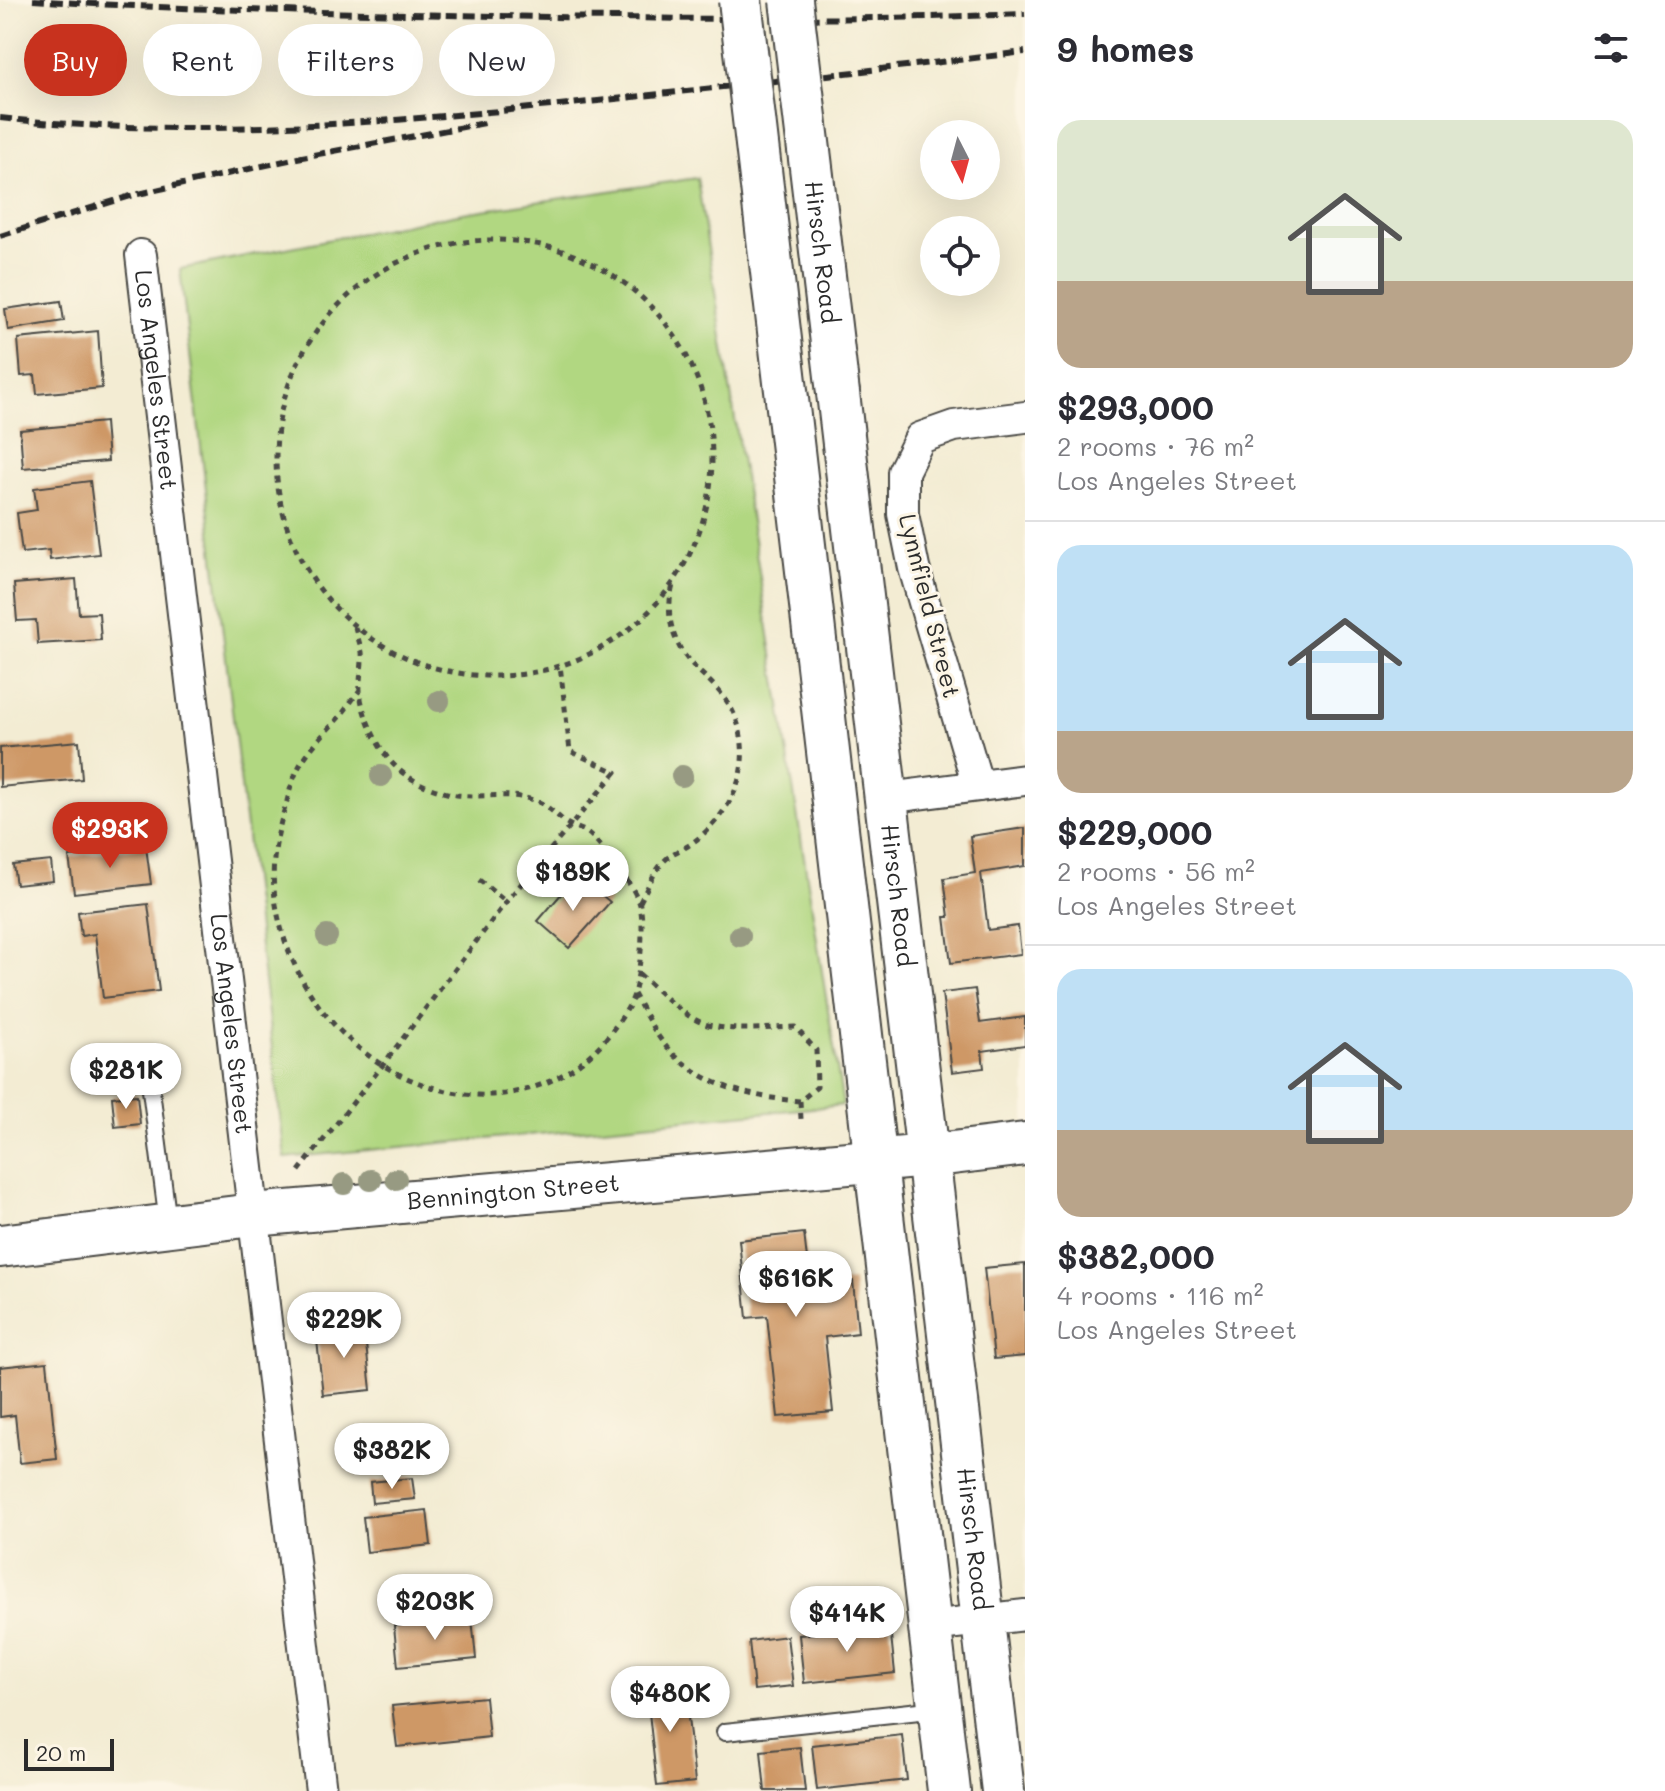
<!DOCTYPE html>
<meta charset="utf-8">
<style>
:root{--surface:#fff;--page:#f2f2f3;--text:#2b2b33;--muted:#7c7c81;--line:#e1e1e2;--accent:#c8321e}
body{margin:0;font-family:Mali,sans-serif;background:var(--page);color:var(--text);height:100vh;display:flex;flex-direction:column;font-size:30px;white-space:nowrap}
*{box-sizing:border-box;margin:0}
p{font-size:26px;color:var(--muted)}
.icon{flex:none;width:44px;height:44px;fill:none;stroke:currentColor;stroke-width:2;stroke-linecap:round;stroke-linejoin:round}
.map{position:relative;flex:1;overflow:hidden}
.drawer{display:flex;flex-direction:column;background:var(--surface);width:640px}
.drawer>*{flex:none}
.top-card{position:absolute;left:24px;top:24px;width:760px;height:72px;display:flex;gap:16px}
.needle{width:52px;rotate:174deg}
.buttons{position:absolute;left:920px;top:120px;display:grid;gap:16px}
.buttons a{display:grid;place-items:center;width:80px;height:80px;border-radius:50%;background:var(--surface);box-shadow:0 8px 32px #0002;font-size:40px}
.scale{position:absolute;left:24px;bottom:20px;width:90px;box-sizing:border-box;padding-left:8px;border:4px solid #2b2b2b;border-top:0;font-size:22px;line-height:28px;white-space:nowrap;color:#2b2b2b;-webkit-text-stroke:6px #fcf5e5;paint-order:stroke}
.price{position:absolute;translate:-50% -68px;padding:0 18px;border-radius:28px;background:#fff;color:#222;font-size:26px;line-height:52px;filter:drop-shadow(0 2px 4px #0008)}
.price::after{content:'';position:absolute;left:50%;top:48px;width:24px;height:18px;margin-left:-12px;background:inherit;clip-path:polygon(0 0,100% 0,50% 100%)}
.price.on{background:var(--accent);color:#fff}
ul{padding:0;list-style:none}
li{display:grid;align-content:center;gap:16px;height:424px;padding:0 32px}
li+li{border-top:2px solid var(--line)}
li span{display:grid;place-items:center;height:248px;border-radius:24px;color:#555}
li>.icon{margin-inline-start:auto}
span .icon{width:144px;height:144px;fill:#fffc;stroke-width:1}
li b{font-size:34px}
h2{display:flex;justify-content:space-between;align-items:center;height:96px;padding:0 32px;font-size:34px}
.tag{padding:0 28px;border-radius:36px;background:var(--surface);box-shadow:0 8px 32px #0002;font-size:28px;line-height:72px}
.tag.on{background:var(--accent);color:#fff}
main{display:flex;flex:1;min-height:0}
.map>svg:first-child{display:block}
</style>
<main>
<div class="map">
<svg width="1025" height="1791" viewBox="0 0 1025 1791">
<rect width="100%" height="100%" fill="#fcf5e5"/>
<filter id="ink" filterUnits="userSpaceOnUse"><feTurbulence type="fractalNoise" baseFrequency=".0125" numOctaves="2"/><feDisplacementMap in="SourceGraphic" scale="16" xChannelSelector="R" yChannelSelector="G"/><feConvolveMatrix kernelMatrix="1 2 1 2 8 2 1 2 1" color-interpolation-filters="sRGB"/></filter>
<filter id="wash" filterUnits="userSpaceOnUse"><feTurbulence type="fractalNoise" baseFrequency=".006" numOctaves="4" result="noise"/><feDisplacementMap in="SourceGraphic" scale="32" xChannelSelector="R" yChannelSelector="G"/><feGaussianBlur stdDeviation="1.8" result="paint"/><feColorMatrix in="noise" values="0 0 0 0 0 0 0 0 0 0 0 0 0 0 0 0 0 1.4 0 .05"/><feComposite in="paint" operator="in"/></filter>
<g filter="url(#wash)">
<rect width="100%" height="100%" fill="#f3ecd3"/>
<polygon fill="#b1d781" stroke="#6e8156" stroke-width="2" points="697,178 843,1105 285,1158 180,269 463,213"/>
<g id="blocks">
<g fill="#ce9866">
<polygon points="61,301 64,321 8,330 5,309"/>
<polygon points="98,331 102,388 37,394 35,375 21,376 18,339"/>
<polygon points="105,422 108,461 23,468 20,430"/>
<polygon points="90,481 99,554 50,560 49,550 22,553 17,513 37,510 34,488"/>
<polygon points="76,579 79,614 99,613 101,640 38,644 36,620 17,621 14,584"/>
<polygon points="79,741 82,779 0,787 0,748"/>
<polygon points="1025,828 1025,866 981,873 988,930 1018,926 1021,954 951,963 945,917 949,917 944,878 975,873 970,836"/>
<polygon points="146,847 151,884 74,893 69,857"/>
<polygon points="51,861 53,881 16,885 13,865"/>
<polygon points="588,883 610,902 569,948 538,921 569,885 579,894"/>
<polygon points="148,904 159,991 103,998 95,934 81,936 78,912"/>
<polygon points="975,989 980,1023 1025,1017 1025,1045 982,1051 984,1068 952,1072 942,993"/>
<polygon points="137,1095 140,1124 115,1127 112,1097"/>
<polygon points="804,1233 810,1286 853,1281 858,1333 825,1337 833,1412 778,1417 767,1316 747,1318 739,1240"/>
<polygon points="1025,1264 1025,1356 994,1359 984,1268"/>
<polygon points="364,1326 371,1390 323,1395 316,1331"/>
<polygon points="47,1362 57,1459 20,1463 15,1415 0,1417 0,1367"/>
<polygon points="412,1478 415,1499 372,1503 370,1482"/>
<polygon points="427,1510 431,1545 367,1552 363,1517"/>
<polygon points="472,1618 476,1659 398,1667 394,1626"/>
<polygon points="890,1626 895,1673 804,1683 799,1635"/>
<polygon points="787,1636 793,1686 754,1690 749,1641"/>
<polygon points="684,1681 695,1782 657,1786 646,1685"/>
<polygon points="485,1697 489,1737 397,1747 392,1706"/>
<polygon points="902,1735 907,1780 817,1790 812,1745"/>
<polygon points="800,1747 805,1791 765,1791 761,1751"/>
</g>
</g>
</g>
<g filter="url(#ink)">
<use href="#blocks" fill-opacity="0" stroke="#494844" stroke-width="2"/>
<g fill="none" stroke-linecap="round" stroke-linejoin="round">
<defs>
<g id="lane">
<polyline points="151,1090 168,1223"/>
<polyline points="725,1732 938,1709"/>
</g>
<g id="street">
<path id="s1" d="M141 255 321 1791"/>
<polyline points="978,786 914,568 903,514 903,472 920,438 954,426 1025,417"/>
<polyline points="887,798 1025,780"/>
<polyline points="930,1626 1025,1615"/>
</g>
<g id="secondary">
<path id="s2" d="M838 393 1003 1791"/>
<polyline points="787,399 949,1791"/>
<path id="s3" d="M0 1246 253 1215 928 1156 1025 1144"/>
</g>
</defs>
<use href="#lane" stroke="#494844" stroke-width="20"/>
<use href="#street" stroke="#494844" stroke-width="34"/>
<use href="#secondary" stroke="#494844" stroke-width="46"/>
<g stroke="#494844" stroke-width="5" stroke-dasharray="6 6" stroke-linecap="butt">
<circle cx="494" cy="458" r="218"/>
<path d="M355 627C357 635 360 644 362 652 363 665 359 678 360 690 361 713 378 749 394 765 409 781 436 792 457 795 483 798 508 792 533 800 545 803 555 814 565 822 572 827 580 828 588 833 600 842 637 890 640 905 645 929 640 970 634 994 631 1007 612 1031 603 1042 570 1078 526 1097 477 1095 369 1089 284 995 274 889 271 859 278 829 287 801 290 789 294 776 300 765 311 746 327 731 341 715 348 707 353 698 360 690"/>
<polyline points="479,880 506,902"/>
<path d="M640 902C648 887 656 866 670 856 674 852 681 850 686 847 706 835 724 814 734 793 749 758 744 718 718 690 704 674 687 664 678 644 672 632 668 616 670 602 670 596 672 591 673 584"/>
<path d="M634 994C645 1013 656 1037 672 1053 709 1088 750 1097 800 1101L817 1087 816 1050 795 1027C767 1028 736 1032 708 1025 684 1018 657 990 638 973"/>
<polyline points="800,1101 801,1119"/>
<polyline points="299,1171 382,1066 506,902 616,772 570,751 560,665"/>
</g>
<use href="#lane" stroke="#fff" stroke-width="16"/>
<use href="#street" stroke="#fff" stroke-width="30"/>
<use href="#secondary" stroke="#fff" stroke-width="42"/>
<g stroke="#2b2b2b" stroke-width="6" stroke-dasharray="12 6" stroke-linecap="butt">
<path d="M33 0C157 9 283 11 408 14 614 19 819 22 1025 14"/>
<path d="M0 118C200 140 399 122 598 101 740 85 883 69 1025 52"/>
<polyline points="0,236 134,195 302,157 485,123"/>
</g>
<defs>
<g id="secondary-bridge">
<polyline points="740,0 787,399"/>
<path id="s4" d="M791 0 838 393"/>
</g>
</defs>
<use href="#secondary-bridge" stroke="#494844" stroke-width="46" stroke-linecap="butt"/>
<use href="#secondary-bridge" stroke="#fff" stroke-width="42"/>
</g>
<g fill="#979a82">
<circle cx="439" cy="701" r="11"/>
<circle cx="381" cy="776" r="11"/>
<circle cx="682" cy="776" r="11"/>
<circle cx="327" cy="936" r="11"/>
<circle cx="740" cy="936" r="11"/>
<circle cx="396" cy="1179" r="11"/>
<circle cx="371" cy="1180" r="11"/>
<circle cx="344" cy="1184" r="11"/>
</g>
</g>
<g text-anchor="middle" stroke-width="6" stroke-linejoin="round" paint-order="stroke">
<g font-size="24" fill="#2b2b2b" stroke="#fcf5e5">
<text dy="8" stroke="none"><textPath href="#s4" startOffset="254">Hirsch Road</textPath></text>
<text dy="8" stroke="none"><textPath href="#s1" startOffset="126">Los Angeles Street</textPath></text>
<text transform="translate(929 606) rotate(76)" y="8">Lynnfield Street</text>
<text dy="8" stroke="none"><textPath href="#s2" startOffset="506">Hirsch Road</textPath></text>
<text dy="8" stroke="none"><textPath href="#s1" startOffset="774">Los Angeles Street</textPath></text>
<text dy="8" stroke="none"><textPath href="#s3" startOffset="516">Bennington Street</textPath></text>
<text dy="8" stroke="none"><textPath href="#s2" startOffset="1154">Hirsch Road</textPath></text>
</g>
</g>
</svg>
<div class="buttons">
<a><svg class="needle" viewBox="-14 -14 28 28"><path d="M0-13l5 13h-10z" fill="#e53935"/><path d="M0 13l5-13h-10z" fill="#7c7c81"/></svg></a>
<a><svg class="icon" aria-label="locate" viewBox="0 0 24 24"><circle cx="12" cy="12" r="6"/><path d="M12 2v4M12 18v4M2 12h4M18 12h4"/></svg></a>
</div>
<div class="scale">20 m</div>
<b class="price on" style="left:110px;top:870px">$293K</b>
<b class="price" style="left:573px;top:913px">$189K</b>
<b class="price" style="left:126px;top:1111px">$281K</b>
<b class="price" style="left:796px;top:1319px">$616K</b>
<b class="price" style="left:344px;top:1360px">$229K</b>
<b class="price" style="left:392px;top:1491px">$382K</b>
<b class="price" style="left:435px;top:1642px">$203K</b>
<b class="price" style="left:847px;top:1654px">$414K</b>
<b class="price" style="left:670px;top:1734px">$480K</b>
<div class="top-card">
<a class="tag on">Buy</a>
<a class="tag">Rent</a>
<a class="tag">Filters</a>
<a class="tag">New</a>
</div>
</div>
<section class="drawer">
<h2>9 homes<svg class="icon" aria-label="filters" viewBox="0 0 24 24"><path d="M4 7h16M4 17h16"/><circle cx="9" cy="7" r="2"/><circle cx="15" cy="17" r="2"/></svg></h2>
<ul>
<li><span style="background:linear-gradient(#dfe7d0 65%,#b9a48a 0)"><svg class="icon" aria-label="home" viewBox="0 0 24 24"><path d="M3 11l9-7 9 7M6 9v11h12V9"/></svg></span><div><b>$293,000</b><p>2 rooms · 76 m²</p><p>Los Angeles Street</p></div></li>
<li><span style="background:linear-gradient(#bfe0f5 75%,#b9a48a 0)"><svg class="icon" aria-label="home" viewBox="0 0 24 24"><path d="M3 11l9-7 9 7M6 9v11h12V9"/></svg></span><div><b>$229,000</b><p>2 rooms · 56 m²</p><p>Los Angeles Street</p></div></li>
<li><span style="background:linear-gradient(#bfe0f5 65%,#b9a48a 0)"><svg class="icon" aria-label="home" viewBox="0 0 24 24"><path d="M3 11l9-7 9 7M6 9v11h12V9"/></svg></span><div><b>$382,000</b><p>4 rooms · 116 m²</p><p>Los Angeles Street</p></div></li>
</ul>
</section>
</main>
